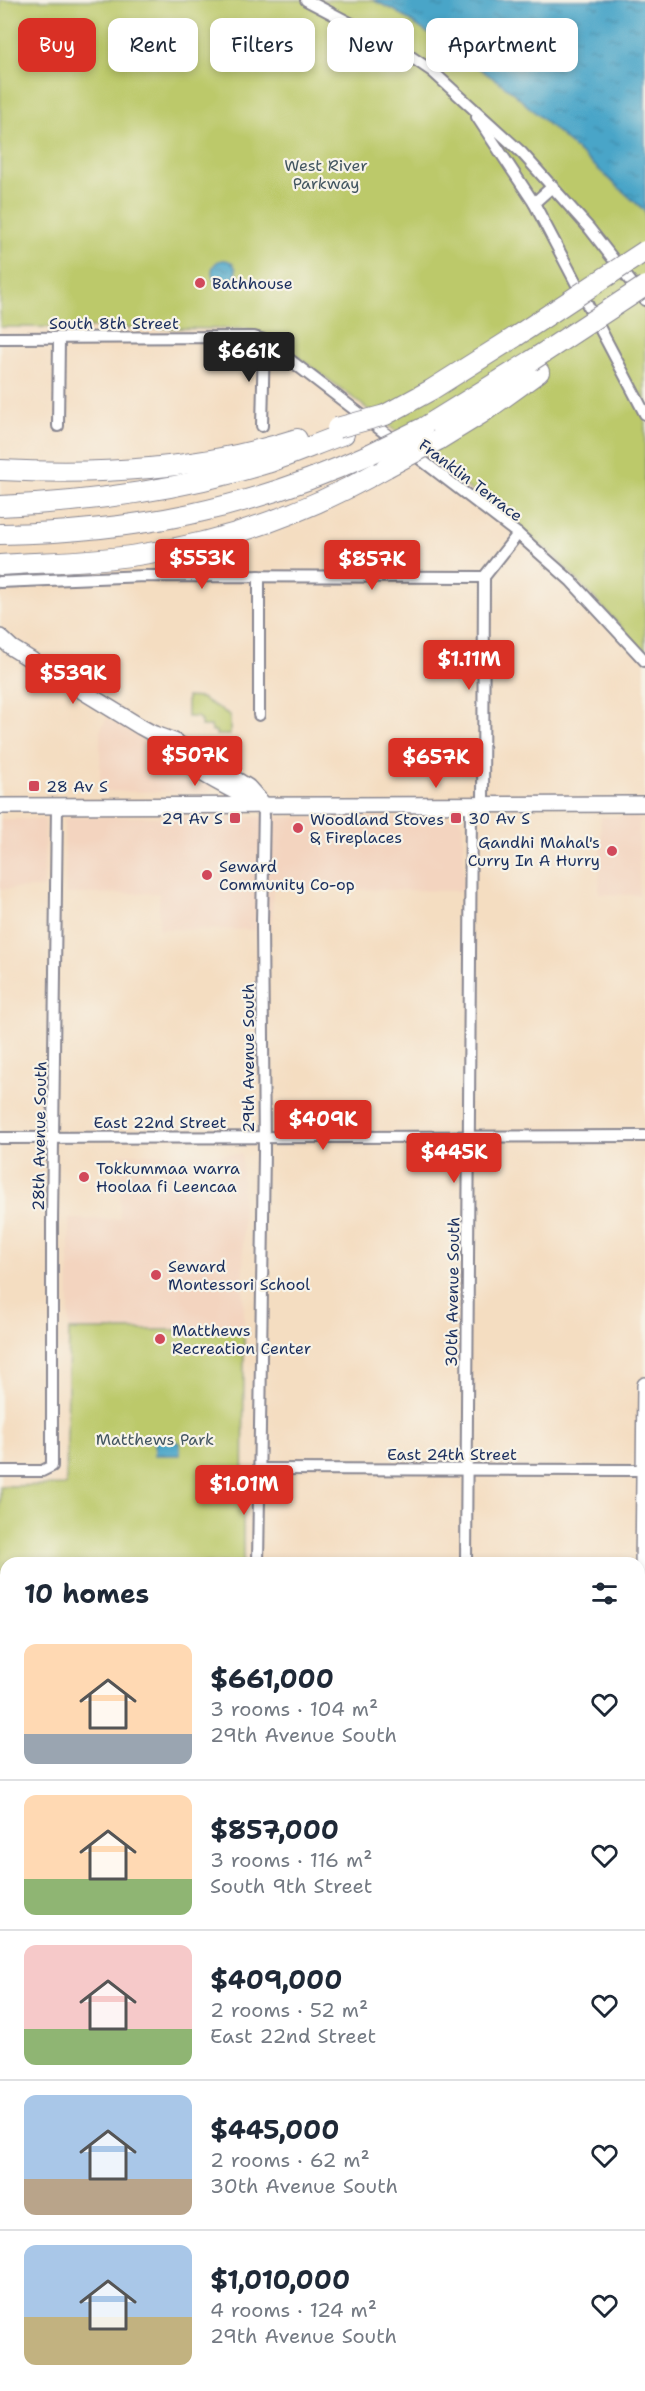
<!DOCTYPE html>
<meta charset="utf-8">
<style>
:root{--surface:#fff;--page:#f6f6f7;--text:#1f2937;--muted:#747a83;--line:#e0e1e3;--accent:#d93025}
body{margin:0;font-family:"Shantell Sans",sans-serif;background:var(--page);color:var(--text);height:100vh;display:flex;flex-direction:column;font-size:22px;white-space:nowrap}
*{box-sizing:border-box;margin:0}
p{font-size:20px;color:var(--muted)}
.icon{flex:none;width:33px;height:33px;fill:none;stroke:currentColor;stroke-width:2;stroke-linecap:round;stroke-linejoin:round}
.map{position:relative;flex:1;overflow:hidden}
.sheet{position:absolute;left:0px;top:1557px;width:645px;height:834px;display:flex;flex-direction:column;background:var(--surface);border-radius:18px 18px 0 0;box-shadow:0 3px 9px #0003}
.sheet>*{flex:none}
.guide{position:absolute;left:18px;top:18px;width:609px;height:54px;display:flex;gap:12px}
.price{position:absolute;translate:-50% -51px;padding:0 14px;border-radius:6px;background:var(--accent);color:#fff;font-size:20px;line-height:39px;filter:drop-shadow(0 2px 3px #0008)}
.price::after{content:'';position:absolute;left:50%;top:36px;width:18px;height:14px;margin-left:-9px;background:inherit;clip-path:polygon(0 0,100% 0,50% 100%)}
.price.current{background:#222;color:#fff}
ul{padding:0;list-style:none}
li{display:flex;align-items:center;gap:18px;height:150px;padding:0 24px}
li+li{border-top:2px solid var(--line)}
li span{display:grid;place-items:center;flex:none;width:168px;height:120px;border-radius:12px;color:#555}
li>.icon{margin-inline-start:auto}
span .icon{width:72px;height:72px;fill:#fffc;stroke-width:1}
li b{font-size:26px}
h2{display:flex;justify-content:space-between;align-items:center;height:72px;padding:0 24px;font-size:26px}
.pill{padding:0 21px;border-radius:12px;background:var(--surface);box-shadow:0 3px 9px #0003;font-size:21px;line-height:54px}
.pill.current{background:var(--accent);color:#fff}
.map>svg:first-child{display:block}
</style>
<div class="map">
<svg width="645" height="2391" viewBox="0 0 645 2391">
<defs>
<pattern id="water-ripples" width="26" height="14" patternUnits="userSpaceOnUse" patternTransform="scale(1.5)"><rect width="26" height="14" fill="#4aa5c8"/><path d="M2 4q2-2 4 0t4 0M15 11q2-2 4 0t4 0" fill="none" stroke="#3d87a6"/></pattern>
</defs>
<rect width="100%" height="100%" fill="#f7f3e8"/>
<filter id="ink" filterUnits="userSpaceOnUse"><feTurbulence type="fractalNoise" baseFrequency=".0167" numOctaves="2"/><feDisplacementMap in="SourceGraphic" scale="12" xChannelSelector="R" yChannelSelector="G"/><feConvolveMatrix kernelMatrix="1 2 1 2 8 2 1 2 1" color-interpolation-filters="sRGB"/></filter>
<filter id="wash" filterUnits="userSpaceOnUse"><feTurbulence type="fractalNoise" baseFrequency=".008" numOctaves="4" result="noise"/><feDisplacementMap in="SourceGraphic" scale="24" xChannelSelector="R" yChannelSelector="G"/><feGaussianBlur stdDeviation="1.35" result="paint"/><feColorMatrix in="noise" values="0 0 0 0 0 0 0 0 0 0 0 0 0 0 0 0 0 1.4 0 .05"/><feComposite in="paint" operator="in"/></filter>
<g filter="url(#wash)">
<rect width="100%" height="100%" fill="#f4ddc1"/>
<g fill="#f3d4bf">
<polygon points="107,717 212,783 213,789 207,793 100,791 100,731"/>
<polygon points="638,815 642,820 639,824 639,895 599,894 601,817"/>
<polygon points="71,817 458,817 463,824 464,891 273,888 272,930 159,929 159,893 65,894 64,823 65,819"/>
<polygon points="0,819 41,819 45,821 44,888 0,889"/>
<polygon points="120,1154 242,1154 244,1330 69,1330 69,1219 120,1219"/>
<polygon points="0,2145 6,2145 6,2385 146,2385 146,2391 0,2391"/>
</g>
<polygon fill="#cfc0bb" points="639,2145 645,2145 645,2391 467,2391 467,2385 639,2385"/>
<g fill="#bcc96a" stroke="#6c7c64" stroke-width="1.5">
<polygon points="0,0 373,0 394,10 509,89 645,211 645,652 553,555 356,400 278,342 247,329 0,327"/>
<polygon points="187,697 201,698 230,715 230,735 216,735 216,731 212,731 211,726 201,726 201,721 197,717 187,717"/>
<polygon points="69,1330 244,1330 243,1563 6,1563 6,1785 0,1785 0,1486 66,1485"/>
</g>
<g fill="url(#water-ripples)" stroke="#326a93" stroke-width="1.5">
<polygon points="373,0 645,0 645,211 509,89 394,10"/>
<circle cx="224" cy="272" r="12"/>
<polygon points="165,1437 180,1443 180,1455 155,1455 155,1439"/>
</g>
</g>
<g filter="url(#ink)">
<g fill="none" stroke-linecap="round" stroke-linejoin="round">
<defs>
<g id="street">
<polyline points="306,0 398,48 432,71 522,153 589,228 645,300"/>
<polyline points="477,117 534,203 645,414"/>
<polyline points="534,203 553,186"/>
<polyline points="0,338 254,337 264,340 398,443"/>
<polyline points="58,426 59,338"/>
<polyline points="262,426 264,340"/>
<polyline points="411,452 518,534 571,581 645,661"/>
<polyline points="259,576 259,715"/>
<polyline points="484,577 518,534"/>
<polyline points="0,582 145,576 484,577"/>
<polyline points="483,806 484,577"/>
<polyline points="0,1138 645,1136"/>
<polyline points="259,1469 645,1470"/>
<polyline points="0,1471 42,1471 52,1466 52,1223 57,806"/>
<polyline points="258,1563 264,1151 262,924 264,805"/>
<polyline points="466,1563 471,806"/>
<polyline points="639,2136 645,2136"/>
<polyline points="0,2137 6,2137"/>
<polyline points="251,2391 251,2385"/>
<polyline points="458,2391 458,2385"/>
</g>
<g id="secondary">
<polyline points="0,637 12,648 141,727 152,733 174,741 248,787 264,805"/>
<path d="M154 735C182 765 222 786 259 803"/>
<polyline points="0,806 645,804"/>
<polyline points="0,1805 6,1804"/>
<polyline points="639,1946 645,1385"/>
<polyline points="635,2391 635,2385"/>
</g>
<g id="highway">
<polyline points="385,415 431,390 515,337"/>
<polyline points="423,428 531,361"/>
<polyline points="438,440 482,413 539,372"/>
<path d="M0 470C100 475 200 470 297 439"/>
<path d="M0 506C91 502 180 490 267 463 293 454 319 443 344 434"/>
<path d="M0 534C133 532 248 510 370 454"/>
<path d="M0 565C46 562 92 562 137 555 227 542 309 512 387 467"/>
</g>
</defs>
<use href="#street" stroke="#888690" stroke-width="14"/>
<use href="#secondary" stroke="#888690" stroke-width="18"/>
<use href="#highway" stroke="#888690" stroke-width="22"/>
<use href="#street" stroke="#fff" stroke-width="10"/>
<use href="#secondary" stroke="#fff" stroke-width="15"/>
<use href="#highway" stroke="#fff" stroke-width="20"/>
<defs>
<g id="highway-bridge">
<polyline points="515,337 645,251"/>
<polyline points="531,361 645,286"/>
<polyline points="337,428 385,415"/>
<polyline points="370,454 423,428"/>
<polyline points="387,467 438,440"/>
</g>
</defs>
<use href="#highway-bridge" stroke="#888690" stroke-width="22" stroke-linecap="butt"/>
<use href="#highway-bridge" stroke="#fff" stroke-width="20"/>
</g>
</g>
<g fill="#d1495b" stroke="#f7f3e8" stroke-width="2">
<circle cx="200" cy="283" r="6"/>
<rect x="28" y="780" width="12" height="12" rx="3"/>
<rect x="229" y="812" width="12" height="12" rx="3"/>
<rect x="450" y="812" width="12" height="12" rx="3"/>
<circle cx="298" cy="828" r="6"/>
<circle cx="612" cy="851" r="6"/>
<circle cx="207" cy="875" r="6"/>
<circle cx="84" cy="1177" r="6"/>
<circle cx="156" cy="1275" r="6"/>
<circle cx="160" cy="1339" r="6"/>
</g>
<g text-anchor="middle" stroke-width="4.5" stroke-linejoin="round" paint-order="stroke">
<g font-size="16" fill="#435661" stroke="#f7f3e8">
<text x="326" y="171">West River<tspan x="326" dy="18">Parkway</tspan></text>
<text x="155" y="1445">Matthews Park</text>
</g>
<g font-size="16" fill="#1b2f5e" stroke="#f7f3e8" text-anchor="start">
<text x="212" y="289">Bathhouse</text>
<text x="46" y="792">28 Av S</text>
<text x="223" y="824" text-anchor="end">29 Av S</text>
<text x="468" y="824">30 Av S</text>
<text x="310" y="825">Woodland Stoves<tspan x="310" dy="18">&amp; Fireplaces</tspan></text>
<text x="600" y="848" text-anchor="end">Gandhi Mahal's<tspan x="600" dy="18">Curry In A Hurry</tspan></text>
<text x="219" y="872">Seward<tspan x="219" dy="18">Community Co-op</tspan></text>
<text x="96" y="1174">Tokkummaa warra<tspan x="96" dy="18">Hoolaa fi Leencaa</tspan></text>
<text x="168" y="1272">Seward<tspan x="168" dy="18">Montessori School</tspan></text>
<text x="172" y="1336">Matthews<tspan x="172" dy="18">Recreation Center</tspan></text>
</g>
<g font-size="16" fill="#1b2f5e" stroke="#f7f3e8">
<text x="114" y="329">South 8th Street</text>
<text transform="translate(471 480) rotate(37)" y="6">Franklin Terrace</text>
<text transform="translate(248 1058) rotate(-90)" y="6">29th Avenue South</text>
<text x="160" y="1128">East 22nd Street</text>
<text transform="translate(39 1136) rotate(-89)" y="6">28th Avenue South</text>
<text transform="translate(452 1292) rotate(-89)" y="6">30th Avenue South</text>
<text x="452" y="1460">East 24th Street</text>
</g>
</g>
</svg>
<b class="price current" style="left:249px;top:383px">$661K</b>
<b class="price" style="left:202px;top:590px">$553K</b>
<b class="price" style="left:372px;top:591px">$857K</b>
<b class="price" style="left:469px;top:691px">$1.11M</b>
<b class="price" style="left:73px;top:705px">$539K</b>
<b class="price" style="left:195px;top:787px">$507K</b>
<b class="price" style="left:436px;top:789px">$657K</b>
<b class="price" style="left:323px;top:1151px">$409K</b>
<b class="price" style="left:454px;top:1184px">$445K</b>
<b class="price" style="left:244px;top:1516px">$1.01M</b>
<div class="guide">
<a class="pill current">Buy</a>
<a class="pill">Rent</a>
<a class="pill">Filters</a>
<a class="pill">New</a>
<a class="pill">Apartment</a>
</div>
<section class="sheet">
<h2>10 homes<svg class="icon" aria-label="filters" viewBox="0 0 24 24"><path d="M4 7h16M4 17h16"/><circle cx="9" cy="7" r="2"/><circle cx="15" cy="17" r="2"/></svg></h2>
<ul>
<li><span style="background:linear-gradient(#ffd9b3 75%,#9aa5b1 0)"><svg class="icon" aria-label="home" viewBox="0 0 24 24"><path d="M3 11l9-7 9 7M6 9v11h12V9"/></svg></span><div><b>$661,000</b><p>3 rooms · 104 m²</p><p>29th Avenue South</p></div><svg class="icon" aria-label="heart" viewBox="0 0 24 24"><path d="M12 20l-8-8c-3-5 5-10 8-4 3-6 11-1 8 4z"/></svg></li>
<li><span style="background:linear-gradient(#ffd9b3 70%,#8fb573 0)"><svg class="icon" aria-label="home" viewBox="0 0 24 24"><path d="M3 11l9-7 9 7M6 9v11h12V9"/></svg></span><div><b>$857,000</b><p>3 rooms · 116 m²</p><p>South 9th Street</p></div><svg class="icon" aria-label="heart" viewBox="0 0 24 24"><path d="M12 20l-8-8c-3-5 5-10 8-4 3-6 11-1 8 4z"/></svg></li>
<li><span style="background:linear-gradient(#f6c9c9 70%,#8fb573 0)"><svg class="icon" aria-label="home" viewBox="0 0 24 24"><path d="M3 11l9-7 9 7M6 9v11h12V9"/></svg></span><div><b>$409,000</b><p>2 rooms · 52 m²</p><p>East 22nd Street</p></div><svg class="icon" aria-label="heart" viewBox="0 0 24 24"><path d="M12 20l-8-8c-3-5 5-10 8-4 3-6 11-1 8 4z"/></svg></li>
<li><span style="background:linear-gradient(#a9c7e8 70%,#b9a48a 0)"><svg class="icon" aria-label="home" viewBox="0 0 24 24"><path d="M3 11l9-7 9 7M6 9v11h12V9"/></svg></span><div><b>$445,000</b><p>2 rooms · 62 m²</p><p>30th Avenue South</p></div><svg class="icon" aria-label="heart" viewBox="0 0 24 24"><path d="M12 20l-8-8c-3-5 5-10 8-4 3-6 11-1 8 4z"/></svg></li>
<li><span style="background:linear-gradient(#a9c7e8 60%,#c2b280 0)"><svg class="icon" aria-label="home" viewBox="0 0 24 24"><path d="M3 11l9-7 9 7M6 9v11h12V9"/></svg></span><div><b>$1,010,000</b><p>4 rooms · 124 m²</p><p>29th Avenue South</p></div><svg class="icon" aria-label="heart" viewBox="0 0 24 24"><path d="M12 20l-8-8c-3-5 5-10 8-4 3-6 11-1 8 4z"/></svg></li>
</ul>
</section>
</div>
